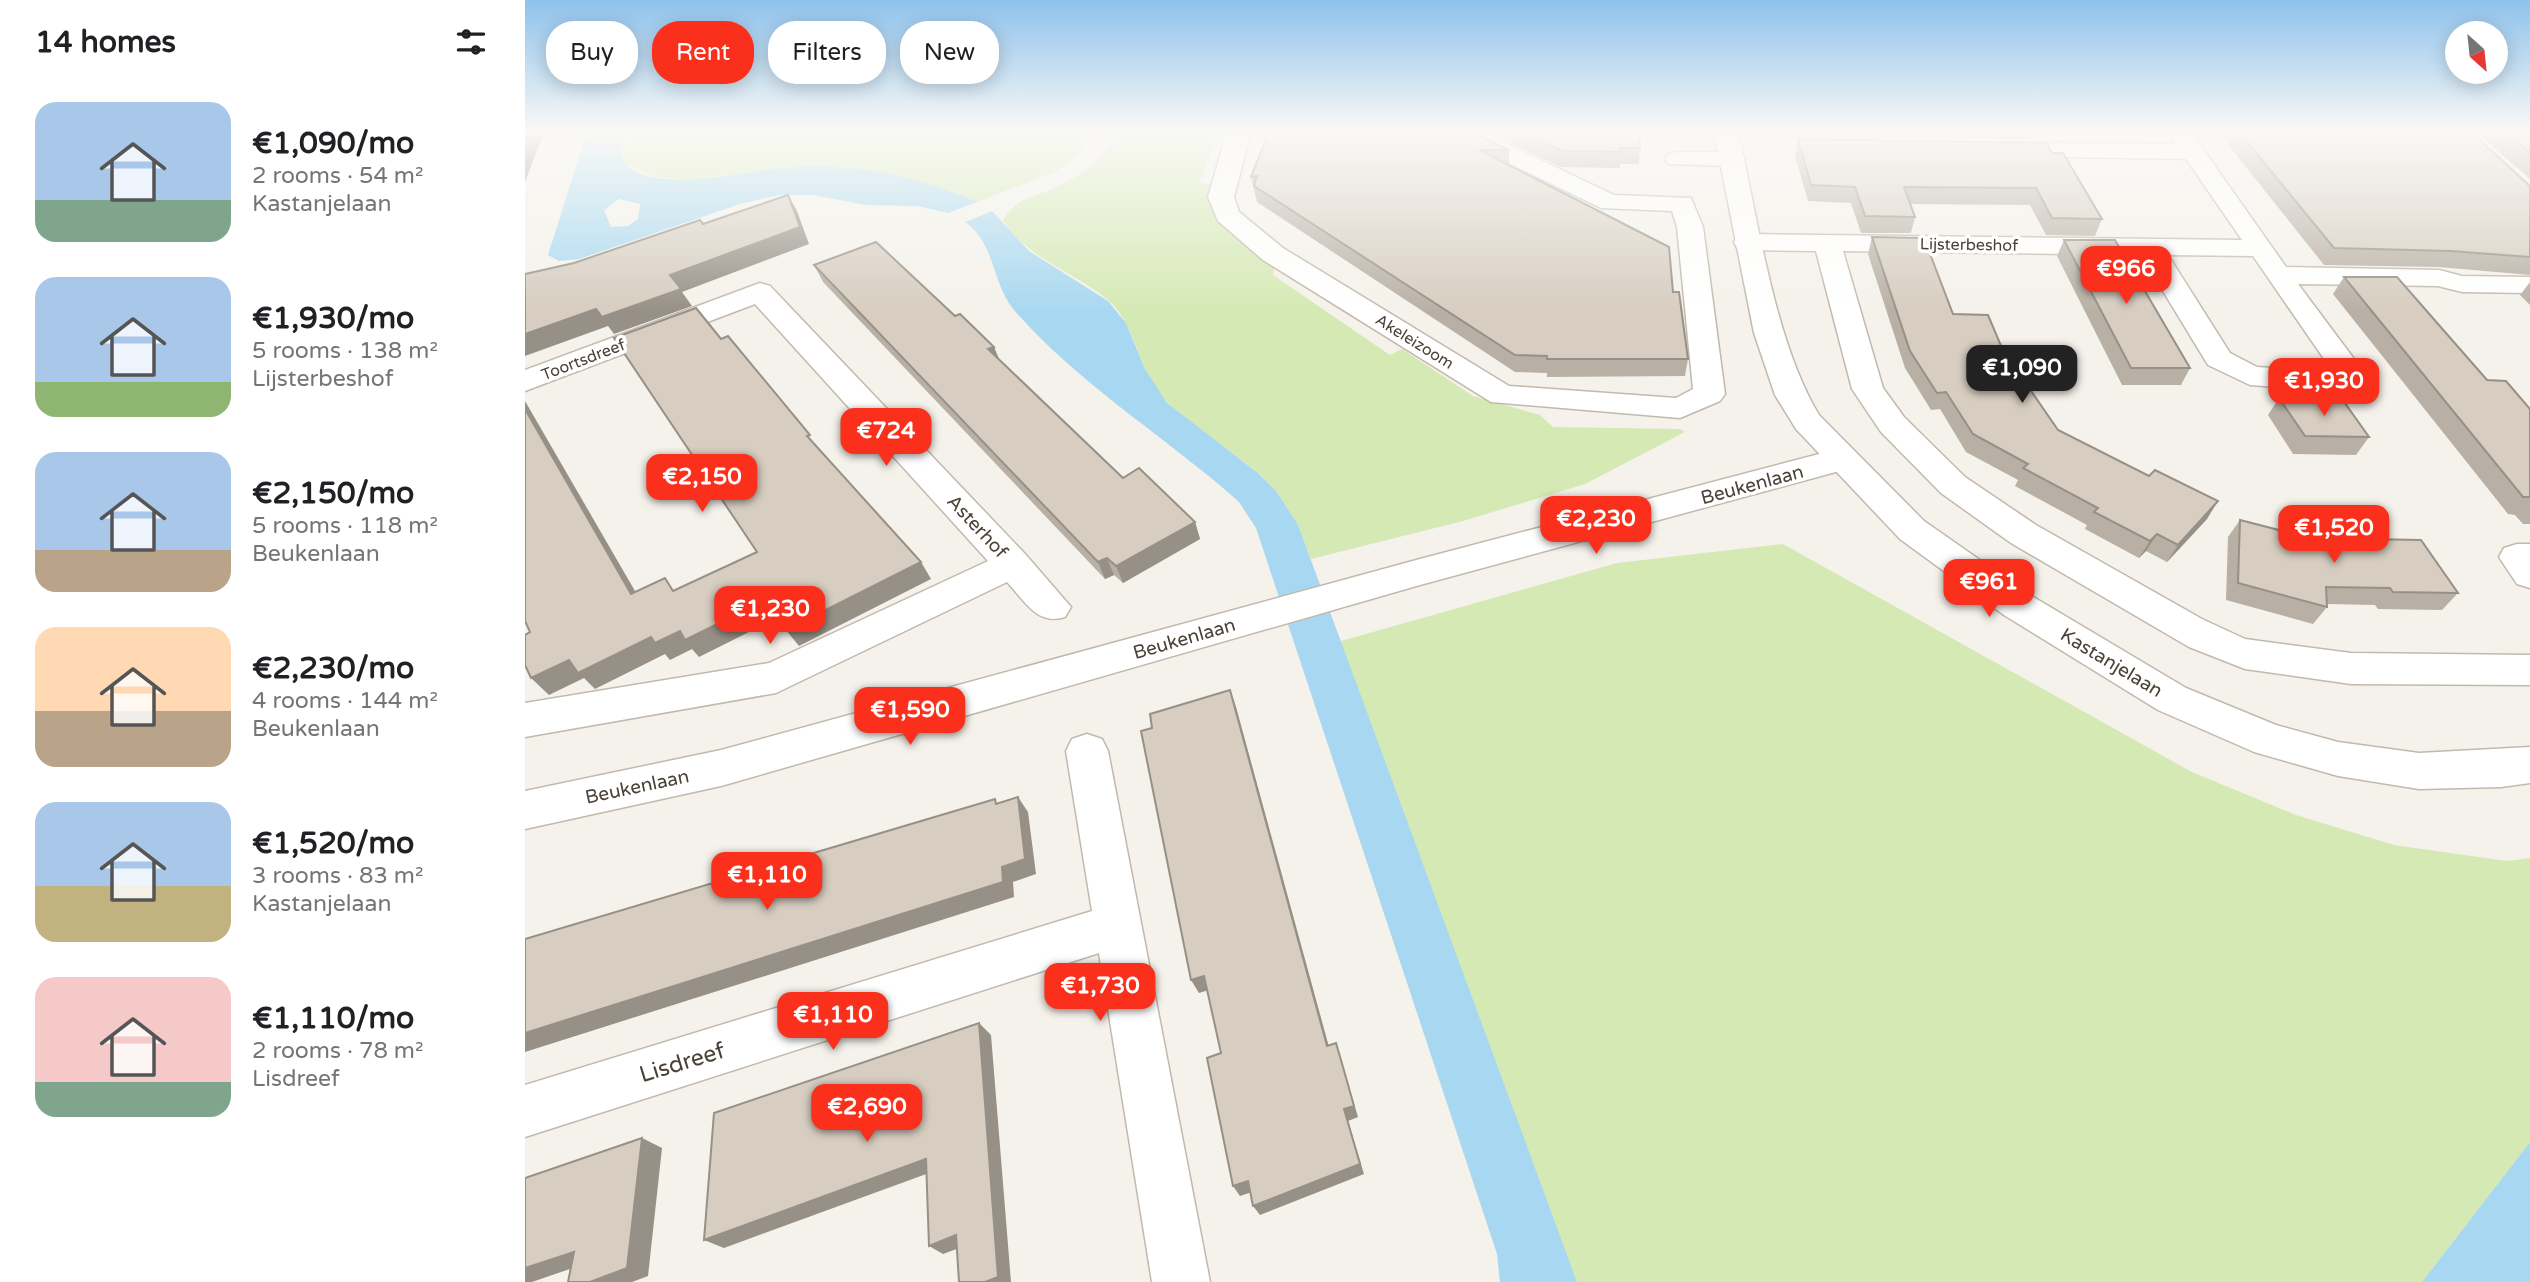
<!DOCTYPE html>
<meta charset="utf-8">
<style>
:root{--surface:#fff;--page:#f6f6f6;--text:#202124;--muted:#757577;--accent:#fa301d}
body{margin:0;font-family:"Varela Round",sans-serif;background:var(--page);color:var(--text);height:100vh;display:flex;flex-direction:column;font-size:26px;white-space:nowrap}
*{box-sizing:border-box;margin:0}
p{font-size:23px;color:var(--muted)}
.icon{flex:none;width:38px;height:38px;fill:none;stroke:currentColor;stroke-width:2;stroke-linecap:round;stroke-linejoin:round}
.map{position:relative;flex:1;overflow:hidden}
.panel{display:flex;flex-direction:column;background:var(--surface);width:525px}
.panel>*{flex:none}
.banner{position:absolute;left:21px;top:21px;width:665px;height:63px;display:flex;gap:14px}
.needle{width:46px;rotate:153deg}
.tools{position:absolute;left:1920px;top:21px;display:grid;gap:14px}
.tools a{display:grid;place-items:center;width:63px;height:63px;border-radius:50%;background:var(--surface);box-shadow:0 4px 18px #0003;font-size:35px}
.price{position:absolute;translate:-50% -60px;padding:0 16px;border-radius:14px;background:var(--accent);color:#fff;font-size:23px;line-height:46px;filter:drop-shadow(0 2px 4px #0008)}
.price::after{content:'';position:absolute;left:50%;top:42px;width:21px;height:16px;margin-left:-10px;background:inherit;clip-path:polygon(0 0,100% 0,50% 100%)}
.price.on{background:#222;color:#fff}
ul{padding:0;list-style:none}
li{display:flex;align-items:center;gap:21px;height:175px;padding:0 35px}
li span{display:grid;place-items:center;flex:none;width:196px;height:140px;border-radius:21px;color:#555}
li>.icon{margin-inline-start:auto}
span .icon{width:84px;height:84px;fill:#fffc;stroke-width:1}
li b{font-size:30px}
h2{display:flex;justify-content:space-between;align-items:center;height:84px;padding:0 35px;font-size:30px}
.pill{padding:0 24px;border-radius:28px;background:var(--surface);box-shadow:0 4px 18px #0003;font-size:24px;line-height:63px}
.pill.on{background:var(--accent);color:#fff}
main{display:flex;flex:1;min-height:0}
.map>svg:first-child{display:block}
</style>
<main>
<section class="panel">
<h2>14 homes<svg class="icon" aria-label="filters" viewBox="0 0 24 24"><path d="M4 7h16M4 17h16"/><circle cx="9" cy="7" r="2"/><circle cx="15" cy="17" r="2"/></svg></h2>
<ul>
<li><span style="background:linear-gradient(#a9c7e8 70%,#7fa58c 0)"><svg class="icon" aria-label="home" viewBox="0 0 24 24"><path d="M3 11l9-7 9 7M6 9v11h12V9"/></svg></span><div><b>€1,090/mo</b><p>2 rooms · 54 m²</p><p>Kastanjelaan</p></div></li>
<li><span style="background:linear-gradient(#a9c7e8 75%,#8fb573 0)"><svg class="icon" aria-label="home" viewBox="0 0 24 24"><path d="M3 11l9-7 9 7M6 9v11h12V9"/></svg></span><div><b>€1,930/mo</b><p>5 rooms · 138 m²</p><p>Lijsterbeshof</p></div></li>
<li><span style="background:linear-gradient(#a9c7e8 70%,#b9a48a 0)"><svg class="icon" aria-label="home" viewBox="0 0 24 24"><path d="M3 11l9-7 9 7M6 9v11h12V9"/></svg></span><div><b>€2,150/mo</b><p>5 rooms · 118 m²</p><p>Beukenlaan</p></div></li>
<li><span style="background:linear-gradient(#ffd9b3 60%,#b9a48a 0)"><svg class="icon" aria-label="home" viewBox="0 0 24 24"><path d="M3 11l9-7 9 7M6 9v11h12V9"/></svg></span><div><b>€2,230/mo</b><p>4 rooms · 144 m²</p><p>Beukenlaan</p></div></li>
<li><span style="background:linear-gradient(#a9c7e8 60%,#c2b280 0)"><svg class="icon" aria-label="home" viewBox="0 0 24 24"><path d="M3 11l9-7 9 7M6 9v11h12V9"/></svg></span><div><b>€1,520/mo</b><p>3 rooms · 83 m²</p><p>Kastanjelaan</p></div></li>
<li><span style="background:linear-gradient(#f6c9c9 75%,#7fa58c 0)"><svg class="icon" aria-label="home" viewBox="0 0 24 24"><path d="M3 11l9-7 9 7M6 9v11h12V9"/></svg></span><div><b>€1,110/mo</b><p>2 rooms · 78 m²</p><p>Lisdreef</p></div></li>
</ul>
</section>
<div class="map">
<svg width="2005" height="1282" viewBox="0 0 2005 1282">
<rect width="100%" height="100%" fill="#f5f2eb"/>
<g fill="#d5e9b4">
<polygon points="101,132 569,132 555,154 530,172 452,202 382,178 315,167 270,167 164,180 129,177 100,163 96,154"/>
<path d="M592 132H706L691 140 674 183 686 184C678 226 720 244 750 264L748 275 865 355 877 349 948 396 1015 415 1028 427 1155 429 1160 432 1060 484 938 521 786 559C773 527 760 497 733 473 702 446 661 426 634 393 612 365 611 325 583 300 548 271 504 260 478 220 492 198 505 198 527 189 557 176 577 160 592 132Z"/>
<polygon points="1258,544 1667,772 1771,815 1869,845 1982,861 2005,858 2005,1142 1897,1282 1052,1282 835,715 816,641 1092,563"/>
</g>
<g fill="#a8d8f1" fill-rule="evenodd">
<path d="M62 132H101C98 140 94 150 97 158 114 196 216 173 247 169 268 167 290 166 311 167 359 170 408 182 452 202L423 213 392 206 341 205 288 195H255L215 204 54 259 34 261 23 255ZM94 199 115 204 113 219 103 226 86 227 79 210Z"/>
<path d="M467 211 504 251 583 301 601 323 620 369 642 403 733 473 751 491 773 525 1052 1282H975L972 1254 731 528 714 502 698 488C628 429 549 379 489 310 467 284 470 242 440 222Z"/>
<polygon points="2005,1142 2005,1282 1897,1282"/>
</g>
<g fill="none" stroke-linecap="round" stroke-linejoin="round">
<defs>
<g id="minor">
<polygon points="702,132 726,132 709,197 714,212 758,248 984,386 1151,398 1168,389 1152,227 1147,211 1076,208 930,137 926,132 957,132 1089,195 1166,198 1178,227 1200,394 1195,401 1155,418 966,402 738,260 693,221 683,197"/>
<path d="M1642 132H1666L1761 267 1914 270 1937 276 2005 277V293L1937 292 1913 286 1773 284 1841 375 1831 389 1820 392 1725 385 1683 365 1616 255 1318 251 1358 388 1379 417 1440 477 1511 525 1677 619 1720 639 1826 653 2005 655V685L1826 684 1720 669 1664 647 1486 543 1416 493 1356 432 1327 389 1291 251 1222 250 1212 248 1209 242 1212 236 1222 234 1717 240 1661 159 1473 156 1464 154 1461 149 1464 144 1473 142 1651 144ZM1643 255 1728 256 1808 372 1732 367 1705 353Z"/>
<polygon points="1152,152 1208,152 1217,154 1220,159 1217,164 1208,166 1143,164 1140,159 1143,154"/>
<path d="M235 283 245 286 501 555 546 607 540 617C512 626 500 601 482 582L251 693 0 737V703L244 663 463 561 230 304 0 391V370Z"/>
<polygon points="1317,448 1329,451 1334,459 1329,467 895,585 196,786 0,829 0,791 196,750 895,559"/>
<polygon points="1992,544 2005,544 2005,588 1992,584 1974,557 1979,548"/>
<polygon points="562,734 577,739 583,751 685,1282 627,1282 574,953 0,1137 0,1085 567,911 541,751 547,739"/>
</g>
<path id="tertiary" d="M1189 132H1213C1233 218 1249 341 1294 415L1399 521 1505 595 1661 688 1751 725 1813 742 1894 753 2005 747V783L1976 787 1894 789 1813 776 1729 752 1633 710 1479 615 1375 539 1271 429 1250 395 1229 333Z"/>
</defs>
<use href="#minor" stroke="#c1b9ad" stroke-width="3"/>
<use href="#tertiary" stroke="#c1b9ad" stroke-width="3"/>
<use href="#minor" fill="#fff" fill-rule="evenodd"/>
<use href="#tertiary" fill="#fff" fill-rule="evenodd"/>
</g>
<g fill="#b9b0a5">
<polygon points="744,132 984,150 984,165 1148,292 1163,359 1160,376 1022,377 1022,373 990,372 732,202 726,177"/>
<polygon points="963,132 1114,132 1115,148 1114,164 1095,164 1095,168 1036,167"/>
<polygon points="1264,132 1507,132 1505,139 1265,137"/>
<polygon points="1693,132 1946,132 2005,186 2005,275 1914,267 1799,265"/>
<polygon points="1951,132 2005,132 2005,179"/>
<polygon points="1273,139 1527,153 1577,219 1570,236 1521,235 1505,205 1385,204 1390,217 1386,233 1336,233 1326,203 1283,201 1270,156"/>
<polygon points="1347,237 1428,314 1533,430 1682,519 1642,562 1621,551 1614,558 1560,529 1562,525 1490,486 1493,480 1441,452 1415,409 1406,410 1380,368 1343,254"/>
<polygon points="1539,240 1665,368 1656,385 1597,385 1532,256"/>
<polygon points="289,265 430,316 469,347 474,360 598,478 670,522 675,539 598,583 589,575 580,579 298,282"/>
<polygon points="1819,277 1962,380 2005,409 2005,524 1998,524 1990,515 1983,514 1808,294"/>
<polygon points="2005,282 2005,305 1995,295"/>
<polygon points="1754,398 1844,437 1831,455 1768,454 1743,415"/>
<polygon points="1715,520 1933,593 1917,610 1853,609 1850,605 1802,604 1802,607 1788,624 1701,600 1703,537"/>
</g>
<g fill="#969086">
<polygon points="2,132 19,132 0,182 0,137"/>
<polygon points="263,195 272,211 284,244 157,292 167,306 89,334 83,326 0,356 0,334"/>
<polygon points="469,347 476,364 463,349"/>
<polygon points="0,401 121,610 106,594 0,409"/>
<polygon points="1693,501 1682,519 1642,562 1653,545"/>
<polygon points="670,522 675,539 598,583 591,566"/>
<polygon points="1632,534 1621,551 1614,558 1625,541"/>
<polygon points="582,558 589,575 580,579 573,562"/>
<polygon points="396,562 406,579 274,646 261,630"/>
<polygon points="241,600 254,617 174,657 167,649 145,660 140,654 70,689 59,678 24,695 6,678 44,660 126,637"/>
<polygon points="705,690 711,707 807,1058 802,1046"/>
<polygon points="493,797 503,812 511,874 488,882 489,897 0,1052 0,1033 477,867"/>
<polygon points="679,976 687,989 674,993 666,980"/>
<polygon points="454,1023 466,1035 486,1282 460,1282"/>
<polygon points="811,1043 833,1117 823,1121 839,1174 735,1215 728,1206 819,1109"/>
<polygon points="117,1138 137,1148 123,1276 107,1282 65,1282"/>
<polygon points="401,1159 415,1169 199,1248 179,1240"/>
<polygon points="723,1181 730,1191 715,1196 708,1186"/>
<polygon points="431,1235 445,1244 418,1254 404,1246"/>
<polygon points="49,1252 71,1260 7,1282 0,1282 0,1268"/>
</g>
<g fill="#d7cdc0" stroke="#969086" stroke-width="2">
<polygon points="744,132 946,132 984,150 954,150 1144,247 1148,292 1154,292 1163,359 1022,359 1022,356 990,355 729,186 732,176 726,177"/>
<polygon points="996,132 1114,132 1115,148 1095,148 1096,152 1037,151"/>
<polygon points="1714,132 1946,132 2005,186 2005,257 1926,251 1809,248"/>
<polygon points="1980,132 2005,132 2005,153"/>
<polygon points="1273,139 1522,143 1527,153 1538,153 1577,219 1527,218 1511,188 1379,187 1390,217 1340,216 1330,187 1286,185"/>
<polygon points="263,195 275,227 145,275 156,289 77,317 71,309 0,334 0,274 49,263 175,220 178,224"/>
<polygon points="1347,237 1399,238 1428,314 1463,315 1493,386 1502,385 1533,430 1624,476 1630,470 1693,501 1653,545 1632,534 1625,541 1569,512 1573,508 1498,468 1503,464 1448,434 1421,392 1412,393 1385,351"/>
<polygon points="1539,240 1590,240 1665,368 1606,368"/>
<polygon points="351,242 430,316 435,314 469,347 463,349 598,478 614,468 670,522 591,566 582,558 573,562 289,265"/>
<polygon points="1819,277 1872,277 1962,380 1981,381 2005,409 2005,497 1998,497"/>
<polygon points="171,308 196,339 203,336 285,435 282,436 396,562 261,630 241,600 160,640 155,631 130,643 126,637 53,673 44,660 6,678 0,665 0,635 5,632 0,621 0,409 106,594 140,578 148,591 232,552 89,338"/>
<polygon points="1754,398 1817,399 1844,437 1780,436"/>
<polygon points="1715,520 1785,538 1896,540 1933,593 1868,592 1865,588 1801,587 1802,607 1713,583"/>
<polygon points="705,690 802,1046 811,1043 820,1074 829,1106 819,1109 835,1164 728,1206 723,1181 708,1186 682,1058 696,1053 679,976 666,980 616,731 627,728 625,714"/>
<polygon points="493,797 500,859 477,867 478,882 0,1033 0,939 470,799 471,804"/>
<polygon points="454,1023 473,1277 460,1282 434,1282 431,1235 404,1246 401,1159 179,1240 189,1113"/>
<polygon points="117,1138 102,1268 65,1282 43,1282 49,1252 0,1268 0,1178"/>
</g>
<linearGradient id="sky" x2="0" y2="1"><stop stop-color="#8ec2ec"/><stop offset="0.42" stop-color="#faf9f6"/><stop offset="1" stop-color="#faf9f6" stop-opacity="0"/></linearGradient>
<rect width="2005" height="312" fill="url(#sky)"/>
<g text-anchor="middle" stroke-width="7" stroke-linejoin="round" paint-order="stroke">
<g font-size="16" fill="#4a4239" stroke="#fff">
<text transform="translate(1444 244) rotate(1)" y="6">Lijsterbeshof</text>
<text transform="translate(890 341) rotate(32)" y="6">Akeleizoom</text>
<text transform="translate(58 359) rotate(-21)" y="6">Toortsdreef</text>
</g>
<g font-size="19" fill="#4a4239" stroke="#fff">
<text transform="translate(1227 484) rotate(-15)" y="7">Beukenlaan</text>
<text transform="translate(453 526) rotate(47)" y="7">Asterhof</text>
<text transform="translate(659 638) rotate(-16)" y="7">Beukenlaan</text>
<text transform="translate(1587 662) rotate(31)" y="7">Kastanjelaan</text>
<text transform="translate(112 786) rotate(-12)" y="7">Beukenlaan</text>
</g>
<g font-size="23" fill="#4a4239" stroke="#fff">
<text transform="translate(157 1062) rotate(-17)" y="8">Lisdreef</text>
</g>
</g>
</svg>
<div class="tools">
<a><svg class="needle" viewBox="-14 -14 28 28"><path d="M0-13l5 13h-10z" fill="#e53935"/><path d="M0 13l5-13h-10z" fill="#757577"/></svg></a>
</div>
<b class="price" style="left:1601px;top:306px">€966</b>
<b class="price on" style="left:1497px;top:405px">€1,090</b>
<b class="price" style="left:1799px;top:418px">€1,930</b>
<b class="price" style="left:361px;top:468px">€724</b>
<b class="price" style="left:177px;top:514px">€2,150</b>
<b class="price" style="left:1071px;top:556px">€2,230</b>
<b class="price" style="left:1809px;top:565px">€1,520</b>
<b class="price" style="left:1464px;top:619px">€961</b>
<b class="price" style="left:245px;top:646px">€1,230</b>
<b class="price" style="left:385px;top:747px">€1,590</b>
<b class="price" style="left:242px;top:912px">€1,110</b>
<b class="price" style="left:575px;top:1023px">€1,730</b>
<b class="price" style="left:308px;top:1052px">€1,110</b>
<b class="price" style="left:342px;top:1144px">€2,690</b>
<div class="banner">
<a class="pill">Buy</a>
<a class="pill on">Rent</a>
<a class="pill">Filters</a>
<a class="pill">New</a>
</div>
</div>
</main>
